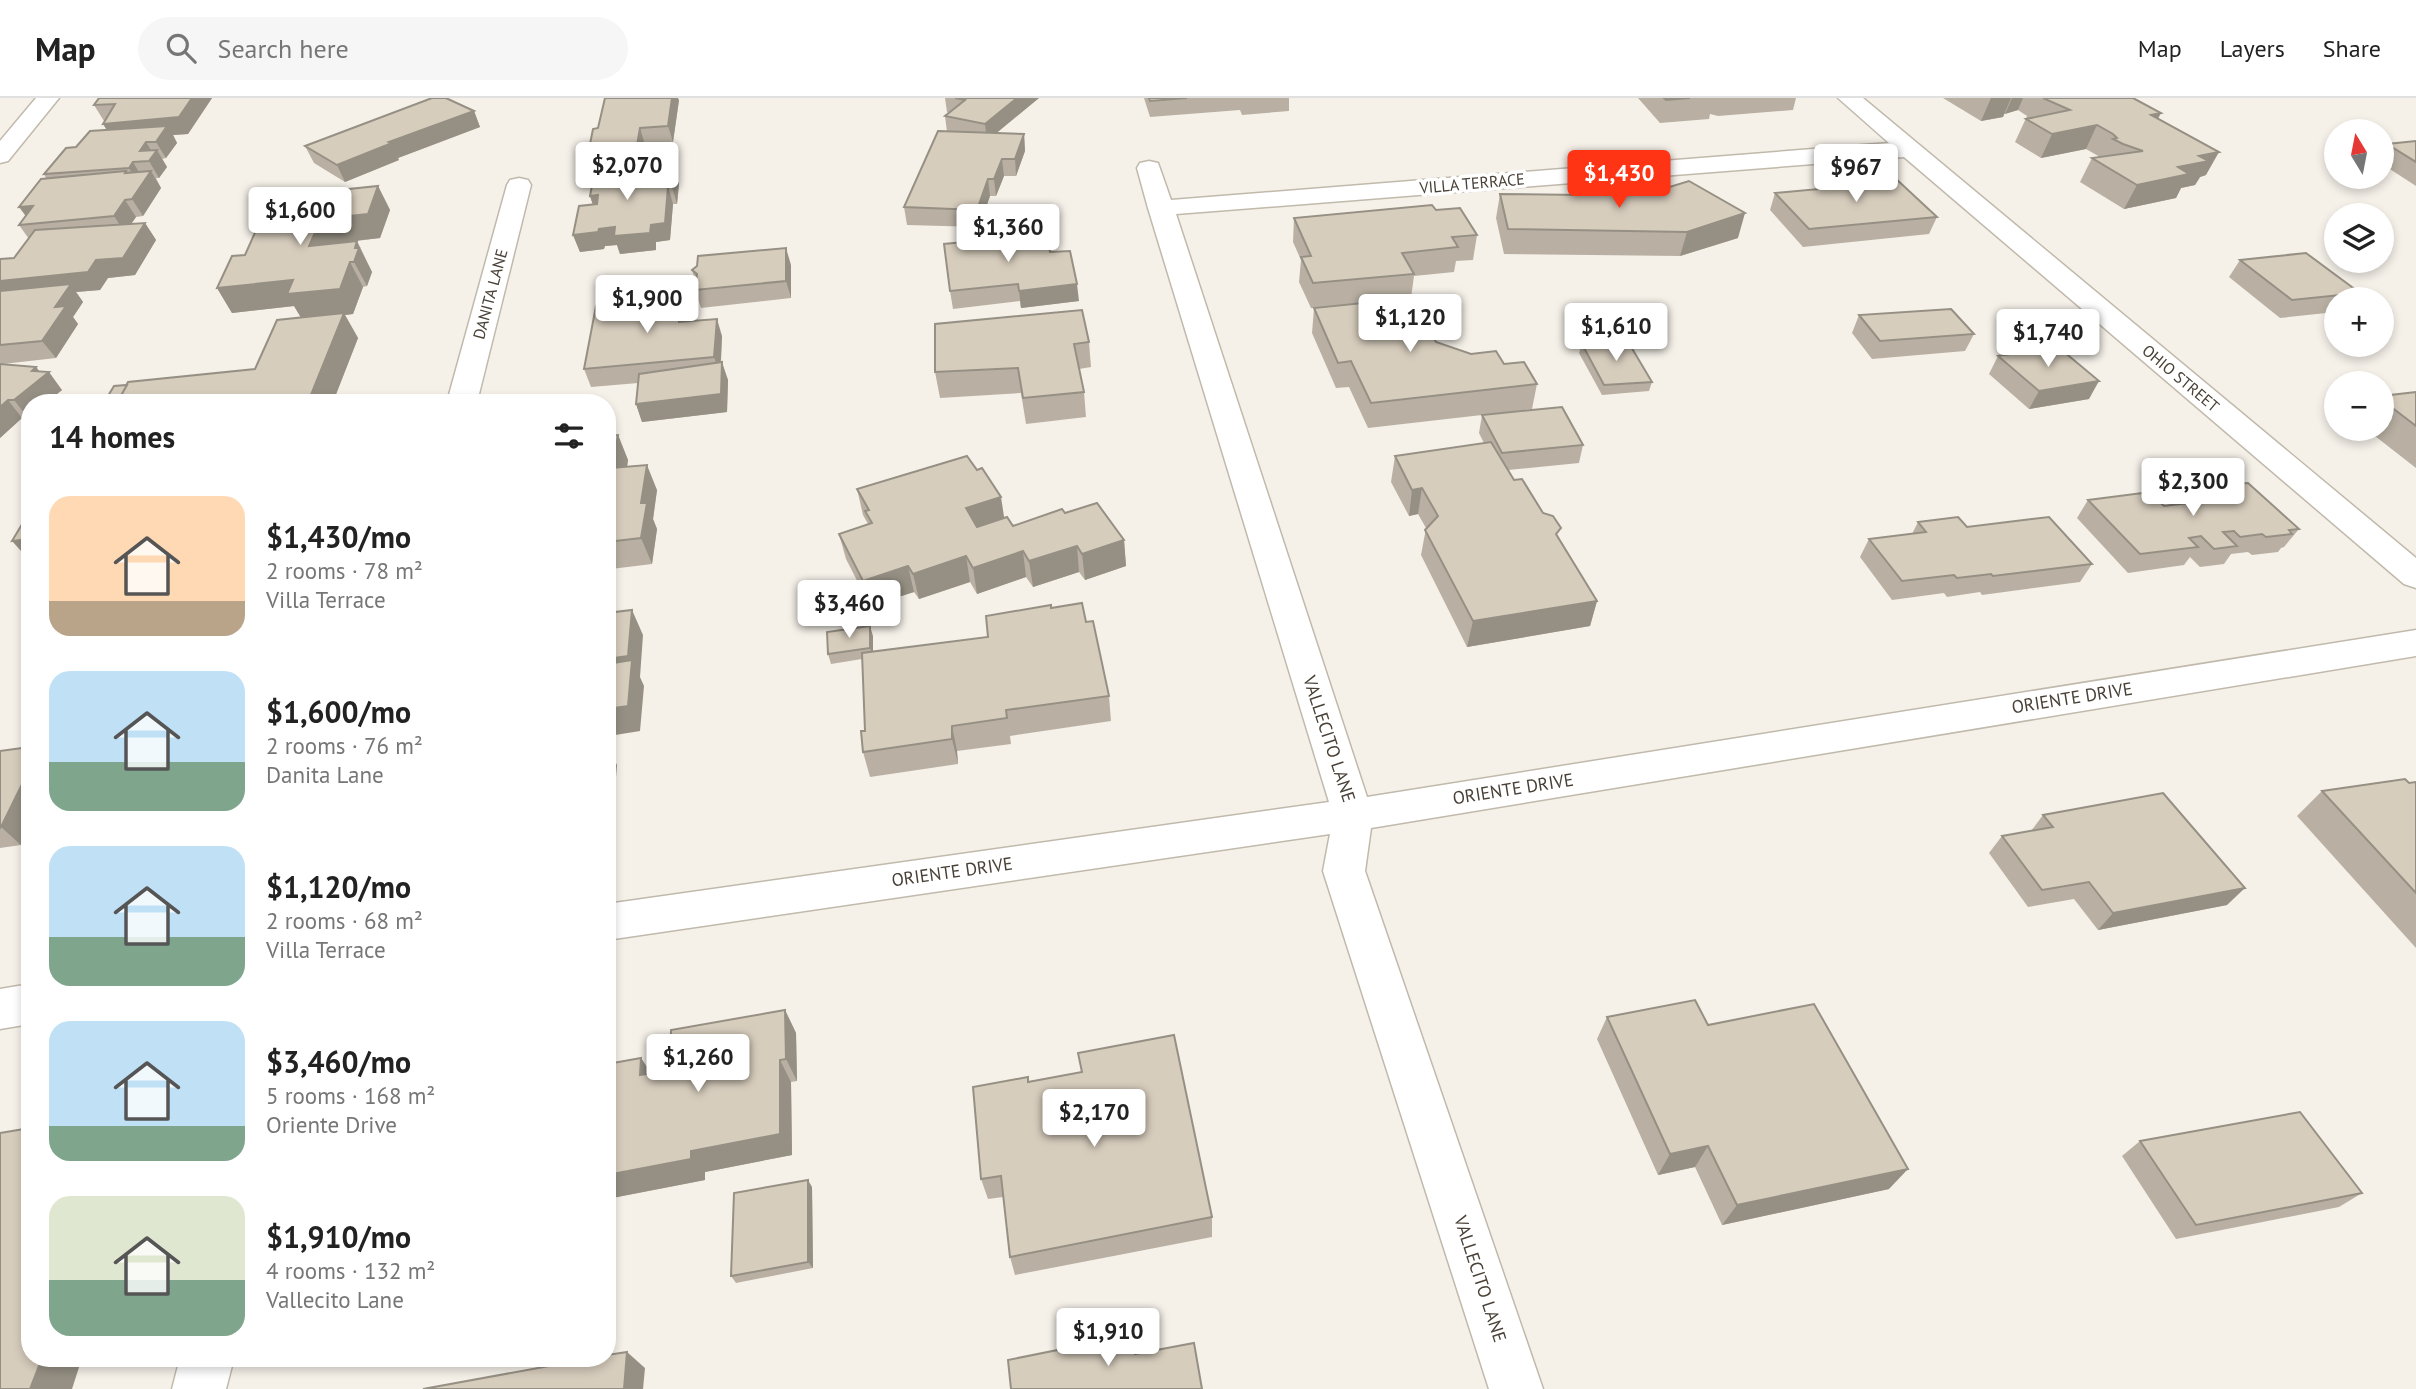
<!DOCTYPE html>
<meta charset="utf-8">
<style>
:root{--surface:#fff;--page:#f6f6f6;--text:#222;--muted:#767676;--line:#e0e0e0;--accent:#ff3415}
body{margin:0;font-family:"PT Sans",sans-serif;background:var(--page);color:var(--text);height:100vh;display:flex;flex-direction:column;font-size:26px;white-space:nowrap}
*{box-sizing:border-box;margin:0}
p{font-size:23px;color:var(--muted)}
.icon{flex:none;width:38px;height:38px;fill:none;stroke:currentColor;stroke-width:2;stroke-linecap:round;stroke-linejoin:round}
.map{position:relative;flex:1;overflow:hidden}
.panel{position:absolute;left:21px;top:296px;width:595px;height:973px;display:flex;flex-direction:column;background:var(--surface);border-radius:28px;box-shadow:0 4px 10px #0003}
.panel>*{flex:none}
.needle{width:46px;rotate:350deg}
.fabs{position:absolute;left:2324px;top:21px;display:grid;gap:14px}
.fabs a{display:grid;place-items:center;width:70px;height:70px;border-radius:50%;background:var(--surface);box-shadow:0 4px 10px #0003;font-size:35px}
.price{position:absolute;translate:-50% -60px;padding:0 16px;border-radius:7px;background:#fff;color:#222;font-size:23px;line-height:46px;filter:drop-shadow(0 2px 4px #0008)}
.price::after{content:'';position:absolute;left:50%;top:42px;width:21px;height:16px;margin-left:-10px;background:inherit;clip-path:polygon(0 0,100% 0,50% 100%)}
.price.selected{background:var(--accent);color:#fff}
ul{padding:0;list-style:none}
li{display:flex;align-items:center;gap:21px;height:175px;padding:0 28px}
li span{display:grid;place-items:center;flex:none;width:196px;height:140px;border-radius:21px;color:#555}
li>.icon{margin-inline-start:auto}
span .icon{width:84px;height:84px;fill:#fffc;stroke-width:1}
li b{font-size:30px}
h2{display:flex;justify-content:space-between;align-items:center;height:84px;padding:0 28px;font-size:30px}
header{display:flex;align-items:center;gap:42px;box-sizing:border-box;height:98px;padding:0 35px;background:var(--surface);border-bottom:2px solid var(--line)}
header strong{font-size:33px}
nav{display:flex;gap:38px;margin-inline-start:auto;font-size:24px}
.search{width:490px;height:63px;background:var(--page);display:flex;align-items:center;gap:18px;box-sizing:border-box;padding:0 24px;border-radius:38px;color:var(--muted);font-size:26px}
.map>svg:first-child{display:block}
</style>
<header>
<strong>Map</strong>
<div class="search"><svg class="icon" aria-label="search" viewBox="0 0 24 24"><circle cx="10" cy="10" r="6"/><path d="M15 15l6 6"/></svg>Search here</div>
<nav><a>Map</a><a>Layers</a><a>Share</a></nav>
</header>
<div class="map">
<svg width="2416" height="1291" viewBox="0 0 2416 1291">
<rect width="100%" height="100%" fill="#f5f1e9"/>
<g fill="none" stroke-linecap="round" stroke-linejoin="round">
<defs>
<g id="minor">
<polygon points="36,0 59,0 8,63 0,65 0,43"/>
<polygon points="1838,0 1863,0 2416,460 2416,490 2404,486 1904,59 1176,116 1367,699 2416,532 2416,558 1371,730 1365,773 1543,1291 1489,1291 1323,773 1330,736 607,842 607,806 1329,704 1148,110 1137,70 1140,65 1149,63 1158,65 1171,102 1889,45"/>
<polygon points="519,80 528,82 531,87 477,304 447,304 507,87 510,82"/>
<polygon points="30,886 30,926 0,931 0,891"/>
<polygon points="180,1260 234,1260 226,1291 172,1291"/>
</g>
</defs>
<use href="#minor" stroke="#c1b9ab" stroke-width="3"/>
<use href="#minor" fill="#fff" fill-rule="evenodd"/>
</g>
<g fill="#b9b0a3">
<polygon points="99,0 212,0 188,36 173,37 177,45 166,60 162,61 167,69 159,80 156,80 161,90 143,118 136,119 131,126 145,125 156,142 135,177 108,180 100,192 76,194 83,204 73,219 78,226 56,260 3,266 36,269 39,273 62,292 47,304 30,304 28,320 22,320 0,340 0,161 14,160 29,141 19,127 26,118 46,80 44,76 76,49 107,32 104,23 94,7"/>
<polygon points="945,0 1039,0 996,35 1024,36 1025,53 1016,78 1004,78 996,98 990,98 979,129 907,127 904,109 947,34 945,18 949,15 947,14"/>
<polygon points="1144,0 1289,0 1289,13 1242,17 1240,12 1150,19"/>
<polygon points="1638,0 1796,0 1793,12 1718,18 1710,16 1709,21 1660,25"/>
<polygon points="1943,0 2133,0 2158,21 2206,77 2200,79 2195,87 2181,90 2176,100 2124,111 2080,84 2092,60 2100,59 2086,51 2041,60 2015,44 2027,18 2018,12 2004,16 2003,19 1981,23"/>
<polygon points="679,2 673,44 645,47 642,64 595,68 589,51 598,30"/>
<polygon points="474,13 480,29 398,60 399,62 345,84 314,65 305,48"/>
<polygon points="2416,43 2416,88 2382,66 2382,54 2387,46"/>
<polygon points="1858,82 1937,119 1929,136 1803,149 1770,112 1775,95 1856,87"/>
<polygon points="679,86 677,106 673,106 670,142 656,144 656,152 620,156 617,147 605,148 604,151 580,154 573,137 593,107 590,98"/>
<polygon points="378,88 390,112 380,140 333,146 369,168 372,174 367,188 363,189 353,216 345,217 358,240 333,304 106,304 105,303 255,271 301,220 294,208 232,215 217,190 245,157 281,118 324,108"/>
<polygon points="1581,93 1738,140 1680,158 1504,156 1496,120 1500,96 1580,97"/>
<polygon points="1436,112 1477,137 1473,162 1456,163 1454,174 1414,178 1411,200 1436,244 1504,266 1537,286 1532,311 1500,315 1583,347 1579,365 1508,372 1514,382 1558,440 1597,503 1590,528 1467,549 1421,457 1426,430 1418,416 1409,418 1391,384 1395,358 1484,345 1479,335 1482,317 1368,330 1349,289 1336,290 1312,235 1314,210 1311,210 1299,184 1301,162 1293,144 1294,120"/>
<polygon points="1050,154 1079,203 1021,210 1020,203 953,211 950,193"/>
<polygon points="2240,162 2360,195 2356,201 2336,201 2336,214 2280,220 2229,179"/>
<polygon points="791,167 791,200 701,210 695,192 696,185 692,172"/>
<polygon points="682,199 687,217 687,224 722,238 721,265 728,282 727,314 642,324 636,306 638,285 591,289 584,271"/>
<polygon points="1859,217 1974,236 1965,253 1872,261 1852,235"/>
<polygon points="935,226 1089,244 1091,269 1079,271 1084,294 1086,319 1026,326 1021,295 940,300 935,274"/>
<polygon points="1582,246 1652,284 1649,293 1602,297 1579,255"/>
<polygon points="1998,258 2089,301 2029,311 1989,276"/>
<polygon points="2416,294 2416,370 2366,331 2382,331 2382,298"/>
<polygon points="618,337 628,362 627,369 657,392 653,421 657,431 652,466 611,471 607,491 607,338"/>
<polygon points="2182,390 2299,431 2284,449 2281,450 2278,454 2252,457 2248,454 2231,456 2224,466 2200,469 2190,459 2184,467 2128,475 2077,420 2088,402 2168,408"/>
<polygon points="857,391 1004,420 1013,428 1065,415 1124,442 1126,468 1085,482 1079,474 1033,489 1026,479 977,496 970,484 919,501 914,494 870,508 846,461 839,436 868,426 863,417"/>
<polygon points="1918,424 1967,429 2092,466 2080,484 1982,497 1980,494 1947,499 1944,495 1892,502 1860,459 1869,441 1912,436"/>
<polygon points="1051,510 1086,524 1109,598 1111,623 1010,638 1011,646 957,653 958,666 870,679 863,654 865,633 862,561 831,566 828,556 873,538 873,554 988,539"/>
<polygon points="30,649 30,728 21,747 0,750 0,653"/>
<polygon points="2416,684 2416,850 2297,718 2322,693"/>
<polygon points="2043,717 2227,807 2098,832 2074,801 2028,809 1989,755 2002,738 2031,733"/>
<polygon points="785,912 796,935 797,983 791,984 792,1057 705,1074 705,1082 607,1101 607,966 641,960 651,975 670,972"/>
<polygon points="1607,919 1889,1091 1722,1127 1695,1069 1658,1077 1597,941"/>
<polygon points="1029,984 1212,1119 1212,1139 1015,1177 1010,1159 1003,1099 988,1101 981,1081"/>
<polygon points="2140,1043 2362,1095 2339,1109 2176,1141 2122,1058"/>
<polygon points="812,1089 813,1170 736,1185 731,1178"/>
</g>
<g fill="#969084">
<polygon points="192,0 212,0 188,36 173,37 177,45 166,60 156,44 113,42 103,26"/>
<polygon points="672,0 678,0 679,2 673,44 668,28"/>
<polygon points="1017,0 1039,0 987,43 985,26"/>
<polygon points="1991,0 2011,0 2003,19 1981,23"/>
<polygon points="2012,0 2023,0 2018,12 2005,16"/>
<polygon points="474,13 480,29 398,60 399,62 345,84 337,67 389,44"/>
<polygon points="2161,15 2149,38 2151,17"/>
<polygon points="2097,27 2086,51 2041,60 2052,36"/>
<polygon points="640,30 645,47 642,64 637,47"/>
<polygon points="1024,36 1025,53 1016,78 1015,61"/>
<polygon points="146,44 154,57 157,52 167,69 159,80 149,63 140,53"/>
<polygon points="2219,54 2206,77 2200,79 2195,87 2181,90 2176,100 2124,111 2137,87 2178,69 2199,58"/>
<polygon points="1002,61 1004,78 996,98 994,81"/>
<polygon points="133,64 143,81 139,87 129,70"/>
<polygon points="673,69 679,86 677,106 672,89"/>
<polygon points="151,73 161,90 143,118 132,101"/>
<polygon points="988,81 990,98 979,129 977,112"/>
<polygon points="378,88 390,112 380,140 334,145 322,173 309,148 321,121"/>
<polygon points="668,89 673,106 670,142 656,144 656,152 620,156 617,147 605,148 604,151 580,154 573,137 599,131 651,127"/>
<polygon points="598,97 596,116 590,98"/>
<polygon points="125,102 136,119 125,135 114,118"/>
<polygon points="33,108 31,125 19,109"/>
<polygon points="1745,115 1738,140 1680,158 1687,134"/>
<polygon points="145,125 156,142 135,177 108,180 100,192 76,194 83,204 73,219 78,226 56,260 42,243 0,202 0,183 96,162"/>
<polygon points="357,143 372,174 367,188 354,164 355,150"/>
<polygon points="786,150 791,167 791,200 786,183"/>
<polygon points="350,164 363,189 353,216 345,217 358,240 333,304 308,304 302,221 294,208 232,215 217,190"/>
<polygon points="1077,186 1079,203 1021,210 1019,193"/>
<polygon points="682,199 687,217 685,242 679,224"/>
<polygon points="717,221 722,238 720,277 714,259"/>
<polygon points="722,264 728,282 727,314 642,324 636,306"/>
<polygon points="36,269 43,278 49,274 62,292 47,304 30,304 30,319 28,320 14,302 32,273"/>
<polygon points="2099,283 2089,301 2029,311 2039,293"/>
<polygon points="8,302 22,320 0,340 0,309"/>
<polygon points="618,337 628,362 623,396 612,370"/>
<polygon points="647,367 657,392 653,421 657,431 652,466 641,440 641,405"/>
<polygon points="1422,390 1418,416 1409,418 1412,392"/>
<polygon points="1001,399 1005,425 970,436 966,410"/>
<polygon points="30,441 30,452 21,453 12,443"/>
<polygon points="1124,442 1126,468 1085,482 1082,456"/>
<polygon points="1077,448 1079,474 1033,489 1029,463"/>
<polygon points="1023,453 1026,479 977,496 973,470"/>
<polygon points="966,458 970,484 919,501 913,476"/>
<polygon points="607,462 611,471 608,491 607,489"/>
<polygon points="908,468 914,494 870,508 863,483"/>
<polygon points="1597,503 1590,528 1467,549 1473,523"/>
<polygon points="632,512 643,537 640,579 644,588 640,633 609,638 608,649 617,667 614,704 607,705 607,561"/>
<polygon points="870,528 873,538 873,560 870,550"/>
<polygon points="952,628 957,653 958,666 952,641"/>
<polygon points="30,670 30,728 21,747 1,729"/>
<polygon points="2245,790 2227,807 2098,832 2113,815"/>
<polygon points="785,912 796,935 797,983 786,961"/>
<polygon points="641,960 655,982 640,977"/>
<polygon points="780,962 791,984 792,1057 705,1074 705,1082 607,1101 607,1077 691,1053"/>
<polygon points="1708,1048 1695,1069 1658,1077 1670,1056"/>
<polygon points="1908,1071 1889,1091 1722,1127 1737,1107"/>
<polygon points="808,1082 812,1089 813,1170 808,1164"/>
<polygon points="29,1168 30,1169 30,1188 24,1185"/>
<polygon points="627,1254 645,1270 643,1291 624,1291"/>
<polygon points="42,1260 82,1260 72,1291 30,1291"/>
</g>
<g fill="#d7cdbd" stroke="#969084" stroke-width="2">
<polygon points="99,0 192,0 179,19 103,26 115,6 94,7"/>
<polygon points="432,0 446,0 474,13 389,44 392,45 337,67 305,48"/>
<polygon points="605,0 672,0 668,28 640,30 637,47 589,51 593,31 598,30"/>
<polygon points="955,0 1017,0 985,26 945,18 965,2"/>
<polygon points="1149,0 1187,0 1150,3"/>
<polygon points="1664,0 1690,0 1666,2"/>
<polygon points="2043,0 2133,0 2161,15 2151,17 2219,54 2199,58 2209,63 2178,69 2189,76 2137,87 2092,60 2143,53 2123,46 2113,41 2117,40 2113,36 2097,27 2052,36 2026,21 2070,12"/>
<polygon points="167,28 156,44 146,44 140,53 157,52 149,63 133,64 129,70 44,76 66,50 76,49 90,33"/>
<polygon points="938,33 1024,36 1015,61 1002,61 994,81 988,81 977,112 904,109"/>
<polygon points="2416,43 2416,64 2387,46"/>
<polygon points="673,69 672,89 668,89 665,125 651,127 650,135 614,138 615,129 599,131 598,134 573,137 579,108 597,106 598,97 590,98 594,77"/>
<polygon points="126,73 125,75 151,73 132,101 125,102 114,118 19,127 33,108 19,109 41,81"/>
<polygon points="1894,79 1937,119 1809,131 1775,95 1863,87 1858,82"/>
<polygon points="1689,83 1745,115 1687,134 1508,131 1500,96 1583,97 1581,93 1653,94"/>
<polygon points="378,88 368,116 321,121 309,148 357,143 355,150 359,150 354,164 350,164 340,191 287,196 293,182 217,190 232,158 245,157 262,119 281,118 283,112 324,108 330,93"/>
<polygon points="1432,107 1436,112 1460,110 1477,137 1452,139 1458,149 1402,155 1414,176 1313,185 1301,159 1311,158 1294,120"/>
<polygon points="145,125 123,160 96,162 88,174 0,183 0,161 14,160 35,132"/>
<polygon points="1046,136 1050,154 1070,153 1077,186 1019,193 1018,186 950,193 944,146"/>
<polygon points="786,150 786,183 695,192 697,176 692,172 697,168 698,158"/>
<polygon points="2306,155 2360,195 2292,202 2240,162"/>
<polygon points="71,186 55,209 66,208 42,243 0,247 0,193"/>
<polygon points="682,199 679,224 717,221 714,259 584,271 596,208"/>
<polygon points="1412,200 1436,244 1471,256 1496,253 1504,266 1524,264 1537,286 1371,305 1351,263 1338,265 1314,210"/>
<polygon points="1951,211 1974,236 1880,243 1859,217"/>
<polygon points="1082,212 1089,244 1074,246 1084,294 1023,300 1018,270 935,274 935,226"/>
<polygon points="344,215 308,304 117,304 128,284 255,271 277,222"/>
<polygon points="1627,242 1652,284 1604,287 1582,246"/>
<polygon points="2057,248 2099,283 2039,293 1998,258"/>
<polygon points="722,264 721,296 636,306 639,276"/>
<polygon points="0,266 36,269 32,273 49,274 14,302 8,302 0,309"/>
<polygon points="127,287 119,301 105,303 114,288"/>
<polygon points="2416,294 2416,328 2382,302 2382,298"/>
<polygon points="1562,309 1583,347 1502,355 1482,317"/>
<polygon points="618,337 612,370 647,367 641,405 647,405 641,440 607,444 607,338"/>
<polygon points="1491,344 1514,382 1522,381 1543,415 1553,418 1561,430 1556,436 1597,503 1473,523 1425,432 1438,418 1422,390 1412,392 1395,358"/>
<polygon points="967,358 977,372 982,370 1001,399 966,410 977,429 1007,419 1013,428 1062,411 1065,415 1097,405 1124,442 1082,456 1077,448 1029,463 1023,453 973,470 966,458 913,476 908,468 863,483 839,436 872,425 865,413 869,412 857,391"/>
<polygon points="2248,385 2299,431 2289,432 2292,436 2266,439 2262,436 2240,439 2234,433 2223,434 2237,448 2214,451 2201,438 2189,440 2198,449 2140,456 2088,402 2150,394 2164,408 2189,405 2177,394 2182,394 2182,390"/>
<polygon points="27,418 30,418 30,441 12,443"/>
<polygon points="1958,419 1967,429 2049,419 2092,466 1993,478 1991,476 1957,480 1954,477 1902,483 1869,441 1926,434 1918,424"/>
<polygon points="1082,505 1086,524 1093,523 1109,598 1006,612 1007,620 952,628 952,641 863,654 861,633 865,633 862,555 988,539 986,518 1051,507 1051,510"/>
<polygon points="632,512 628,558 607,561 607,515"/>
<polygon points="870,528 870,550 828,556 827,534"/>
<polygon points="632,562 628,608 607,611 607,566"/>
<polygon points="30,649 30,670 1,729 0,730 0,653"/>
<polygon points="2405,681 2409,685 2416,684 2416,795 2322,693"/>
<polygon points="2163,695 2245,790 2113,815 2089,784 2042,792 2002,738 2053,729 2043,717"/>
<polygon points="1695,902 1708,927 1814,906 1908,1071 1737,1107 1708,1048 1670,1056 1607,919"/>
<polygon points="785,912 786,961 780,962 780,1036 691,1053 691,1061 607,1077 607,966 641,960 640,977 670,972 671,932"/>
<polygon points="1174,937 1212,1119 1010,1159 1001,1078 981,1081 973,989 1028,979 1028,984 1082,974 1078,955"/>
<polygon points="2300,1014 2362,1095 2196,1127 2140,1043"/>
<polygon points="30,1030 30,1168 24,1185 30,1184 30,1260 42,1260 30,1291 0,1291 0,1035"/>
<polygon points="808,1082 808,1164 731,1178 734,1095"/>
<polygon points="1132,1237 1135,1256 1194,1245 1202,1291 1011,1291 1008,1262"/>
<polygon points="627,1254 624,1291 423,1291 593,1260 607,1260 607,1257"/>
</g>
<g text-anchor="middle" stroke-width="7" stroke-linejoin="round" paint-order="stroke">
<g font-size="16" fill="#494137" stroke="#fff">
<text transform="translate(1472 85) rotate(-5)" y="6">VILLA TERRACE</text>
<text transform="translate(490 196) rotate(-75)" y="6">DANITA LANE</text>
<text transform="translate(2181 280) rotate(40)" y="6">OHIO STREET</text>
</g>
<g font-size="18" fill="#494137" stroke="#fff">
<text transform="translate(2072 600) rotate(-9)" y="6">ORIENTE DRIVE</text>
<text transform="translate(1329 641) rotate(72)" y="6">VALLECITO LANE</text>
<text transform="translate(1513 691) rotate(-9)" y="6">ORIENTE DRIVE</text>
<text transform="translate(952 774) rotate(-8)" y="6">ORIENTE DRIVE</text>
<text transform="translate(1480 1181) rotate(72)" y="6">VALLECITO LANE</text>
</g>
</g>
</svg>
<div class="fabs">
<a><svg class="needle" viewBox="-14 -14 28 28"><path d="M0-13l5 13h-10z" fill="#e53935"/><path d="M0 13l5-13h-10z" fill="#767676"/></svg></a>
<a><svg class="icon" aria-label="layers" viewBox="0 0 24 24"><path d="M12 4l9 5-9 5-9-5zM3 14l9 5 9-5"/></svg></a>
<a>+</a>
<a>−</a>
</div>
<b class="price" style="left:627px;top:104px">$2,070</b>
<b class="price" style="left:1856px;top:106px">$967</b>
<b class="price selected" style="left:1619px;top:112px">$1,430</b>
<b class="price" style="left:300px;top:149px">$1,600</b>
<b class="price" style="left:1008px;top:166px">$1,360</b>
<b class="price" style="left:647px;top:237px">$1,900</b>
<b class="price" style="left:1410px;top:256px">$1,120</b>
<b class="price" style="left:1616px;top:265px">$1,610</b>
<b class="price" style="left:2048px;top:271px">$1,740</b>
<b class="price" style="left:2193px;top:420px">$2,300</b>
<b class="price" style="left:849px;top:542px">$3,460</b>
<b class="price" style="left:698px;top:996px">$1,260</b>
<b class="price" style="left:1094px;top:1051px">$2,170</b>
<b class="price" style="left:1108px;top:1270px">$1,910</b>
<section class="panel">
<h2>14 homes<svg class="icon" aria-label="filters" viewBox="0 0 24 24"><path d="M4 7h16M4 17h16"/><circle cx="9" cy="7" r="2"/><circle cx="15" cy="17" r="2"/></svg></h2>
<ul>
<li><span style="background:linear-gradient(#ffd9b3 75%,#b9a48a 0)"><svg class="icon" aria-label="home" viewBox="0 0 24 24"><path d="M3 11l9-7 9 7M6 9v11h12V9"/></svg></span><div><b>$1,430/mo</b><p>2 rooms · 78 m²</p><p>Villa Terrace</p></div></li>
<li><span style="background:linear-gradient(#bfe0f5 65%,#7fa58c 0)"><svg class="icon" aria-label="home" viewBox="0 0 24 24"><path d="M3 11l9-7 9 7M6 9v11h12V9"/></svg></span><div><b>$1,600/mo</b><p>2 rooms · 76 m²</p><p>Danita Lane</p></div></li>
<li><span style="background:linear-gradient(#bfe0f5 65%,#7fa58c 0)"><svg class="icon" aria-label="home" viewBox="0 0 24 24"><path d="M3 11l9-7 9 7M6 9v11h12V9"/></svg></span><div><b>$1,120/mo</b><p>2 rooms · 68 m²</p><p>Villa Terrace</p></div></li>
<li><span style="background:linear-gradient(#bfe0f5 75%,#7fa58c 0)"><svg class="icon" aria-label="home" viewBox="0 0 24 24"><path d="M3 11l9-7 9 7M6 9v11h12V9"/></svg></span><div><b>$3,460/mo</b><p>5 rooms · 168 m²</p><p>Oriente Drive</p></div></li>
<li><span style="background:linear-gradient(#dfe7d0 60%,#7fa58c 0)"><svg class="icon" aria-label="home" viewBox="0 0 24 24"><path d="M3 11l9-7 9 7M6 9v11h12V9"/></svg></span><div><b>$1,910/mo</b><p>4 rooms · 132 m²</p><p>Vallecito Lane</p></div></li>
</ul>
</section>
</div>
